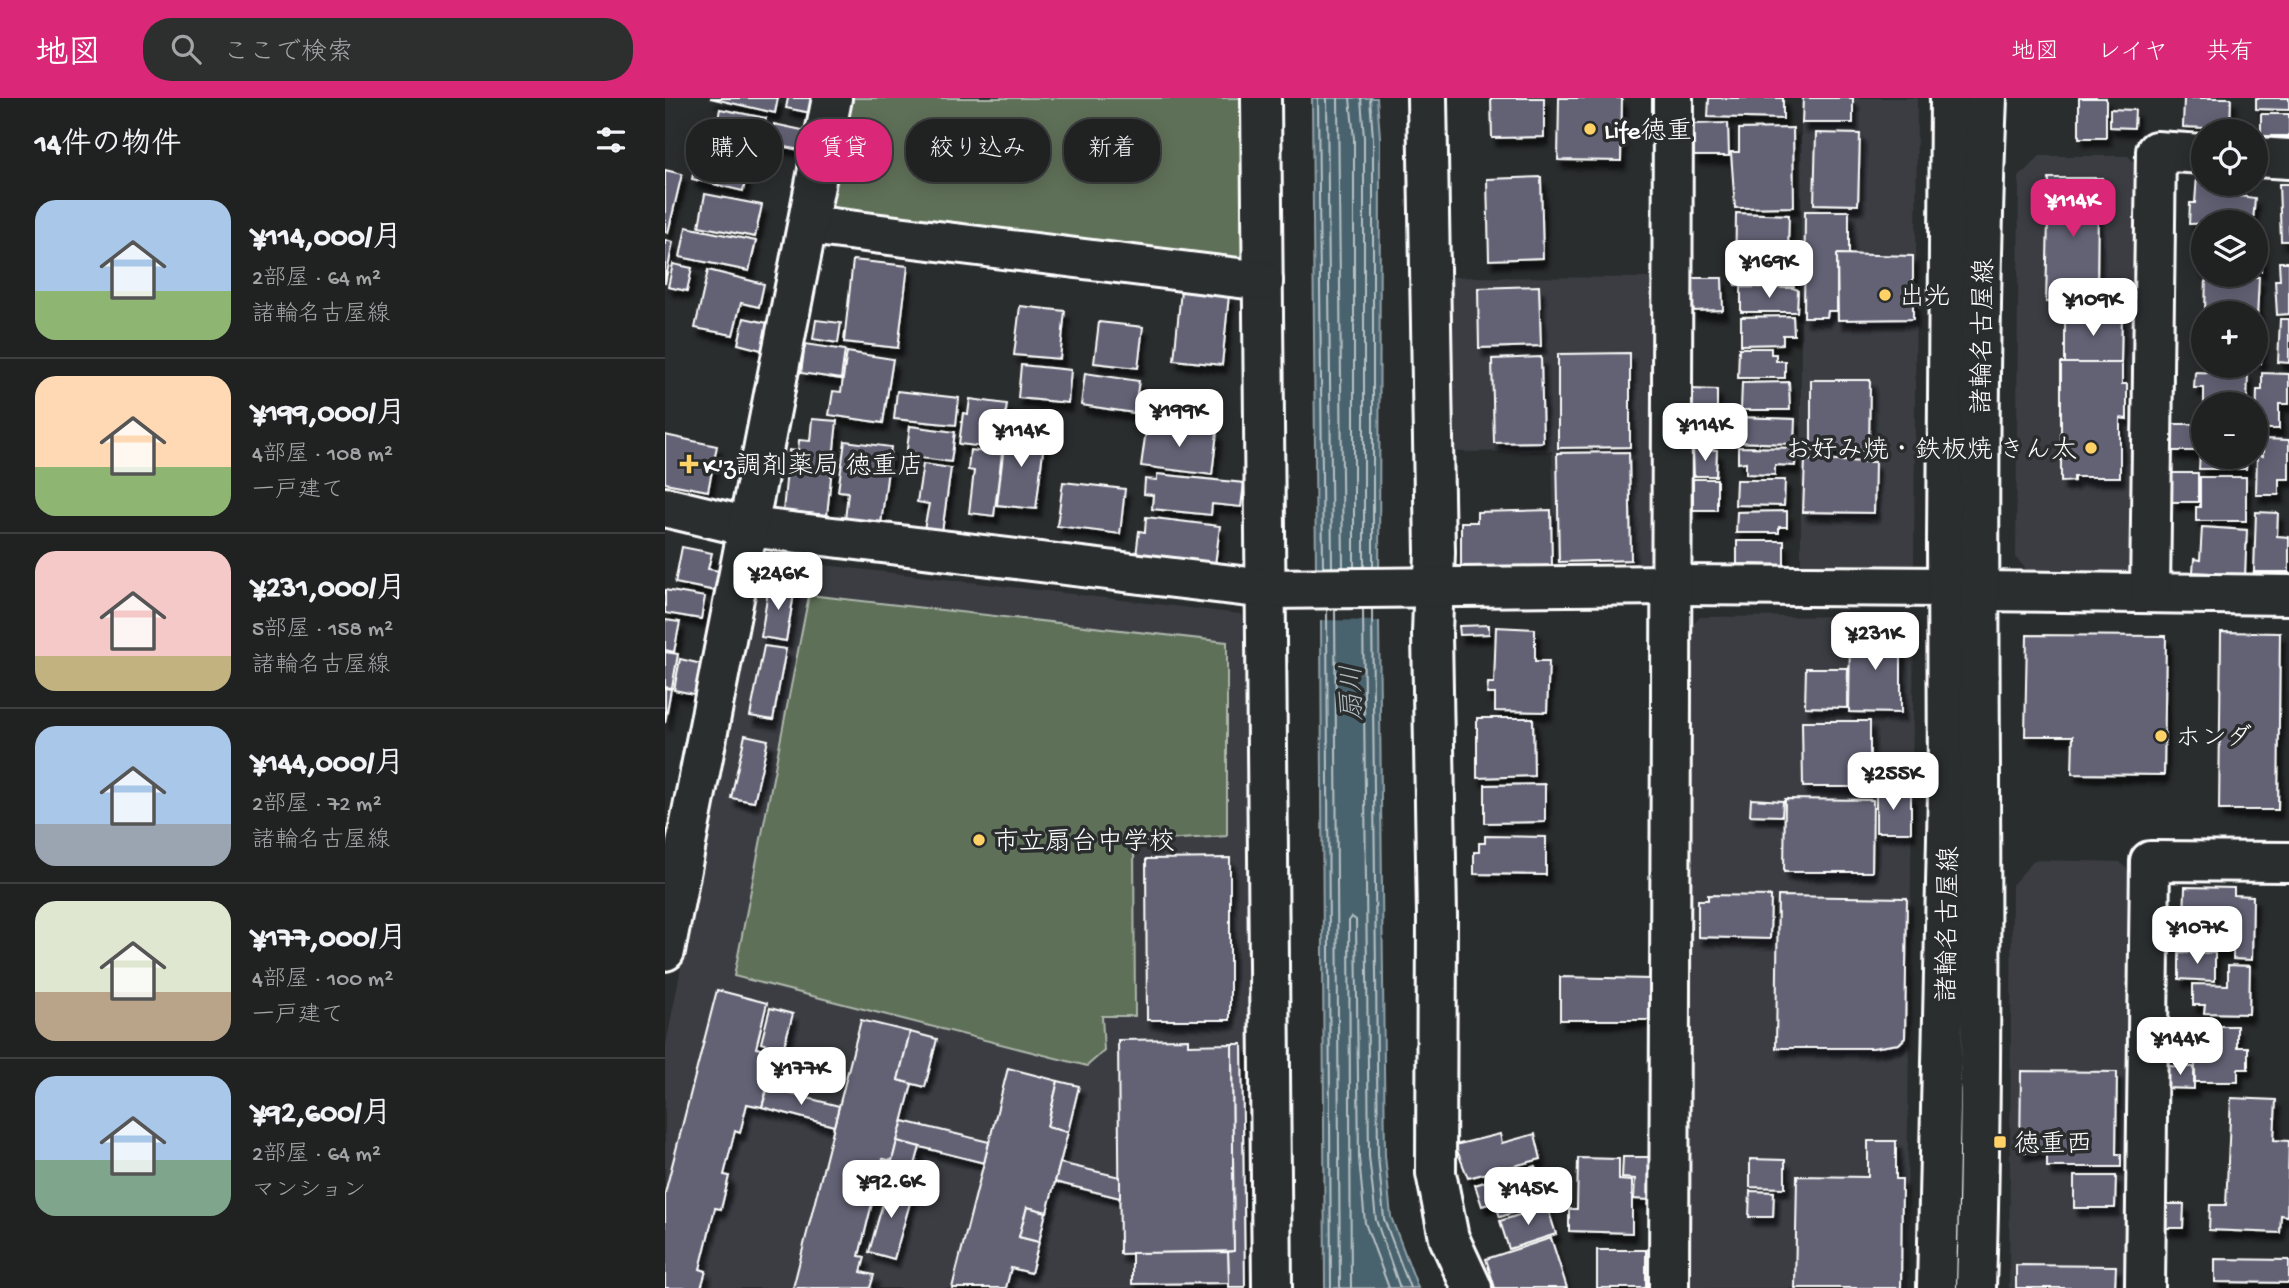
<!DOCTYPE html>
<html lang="ja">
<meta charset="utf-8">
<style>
:root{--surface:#202222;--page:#2d2f2f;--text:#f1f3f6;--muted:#a2a4a5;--line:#3d3f40;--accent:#db2777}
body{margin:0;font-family:"Gochi Hand","Klee One",sans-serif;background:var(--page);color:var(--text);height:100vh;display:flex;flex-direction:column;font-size:26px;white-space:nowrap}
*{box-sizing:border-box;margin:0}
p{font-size:23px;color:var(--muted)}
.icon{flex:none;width:38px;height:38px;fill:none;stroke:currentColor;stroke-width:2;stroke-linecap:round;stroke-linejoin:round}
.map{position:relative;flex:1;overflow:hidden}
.panel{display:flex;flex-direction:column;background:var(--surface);width:665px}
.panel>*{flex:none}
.top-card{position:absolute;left:21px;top:21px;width:665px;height:63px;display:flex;gap:14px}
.tools{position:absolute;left:1526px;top:21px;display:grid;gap:14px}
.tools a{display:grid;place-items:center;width:77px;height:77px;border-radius:50%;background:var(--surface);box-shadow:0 4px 18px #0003,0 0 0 2px var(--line);font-size:35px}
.price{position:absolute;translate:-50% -60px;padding:0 16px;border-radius:14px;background:#fff;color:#222;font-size:23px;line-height:46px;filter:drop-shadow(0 2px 4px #0008)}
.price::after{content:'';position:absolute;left:50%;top:42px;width:21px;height:16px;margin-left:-10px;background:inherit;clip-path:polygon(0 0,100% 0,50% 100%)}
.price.active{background:var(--accent);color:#fff}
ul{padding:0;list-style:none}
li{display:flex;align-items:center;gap:21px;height:175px;padding:0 35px}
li+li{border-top:2px solid var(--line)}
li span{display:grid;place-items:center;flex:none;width:196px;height:140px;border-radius:21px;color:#555}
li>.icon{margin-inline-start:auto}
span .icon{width:84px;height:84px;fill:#fffc;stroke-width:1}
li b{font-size:30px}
h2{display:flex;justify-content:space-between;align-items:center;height:84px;padding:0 35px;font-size:30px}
.chip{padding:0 24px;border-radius:28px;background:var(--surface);box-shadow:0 4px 18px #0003,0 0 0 2px var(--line);font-size:24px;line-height:63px}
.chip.active{background:var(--accent);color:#fff}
header{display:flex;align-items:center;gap:42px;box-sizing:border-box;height:98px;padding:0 35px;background:var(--accent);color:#fff}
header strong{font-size:33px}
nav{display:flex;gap:38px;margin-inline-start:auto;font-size:24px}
.search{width:490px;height:63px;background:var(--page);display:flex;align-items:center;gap:18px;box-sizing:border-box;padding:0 24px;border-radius:28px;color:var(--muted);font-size:26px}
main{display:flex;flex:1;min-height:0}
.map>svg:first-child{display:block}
</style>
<header>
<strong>地図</strong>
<div class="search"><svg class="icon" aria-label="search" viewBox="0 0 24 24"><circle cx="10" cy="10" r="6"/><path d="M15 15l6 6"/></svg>ここで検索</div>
<nav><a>地図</a><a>レイヤ</a><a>共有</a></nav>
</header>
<main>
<section class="panel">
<h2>14件の物件<svg class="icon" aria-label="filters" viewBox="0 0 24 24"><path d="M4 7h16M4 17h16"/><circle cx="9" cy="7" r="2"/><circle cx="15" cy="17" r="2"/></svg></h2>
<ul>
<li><span style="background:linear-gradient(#a9c7e8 65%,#8fb573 0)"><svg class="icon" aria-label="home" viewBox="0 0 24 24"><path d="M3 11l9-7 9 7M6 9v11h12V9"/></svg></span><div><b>¥114,000/月</b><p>2部屋 · 64 m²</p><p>諸輪名古屋線</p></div></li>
<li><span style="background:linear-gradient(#ffd9b3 65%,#8fb573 0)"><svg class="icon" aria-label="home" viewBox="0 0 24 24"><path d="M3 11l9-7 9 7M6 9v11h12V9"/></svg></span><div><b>¥199,000/月</b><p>4部屋 · 108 m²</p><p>一戸建て</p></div></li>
<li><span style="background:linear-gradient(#f6c9c9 75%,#c2b280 0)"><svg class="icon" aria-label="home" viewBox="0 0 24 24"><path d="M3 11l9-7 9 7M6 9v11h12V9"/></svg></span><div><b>¥231,000/月</b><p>5部屋 · 158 m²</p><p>諸輪名古屋線</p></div></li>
<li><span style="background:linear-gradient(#a9c7e8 70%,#9aa5b1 0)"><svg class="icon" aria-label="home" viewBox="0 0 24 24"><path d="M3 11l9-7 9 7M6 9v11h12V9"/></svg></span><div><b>¥144,000/月</b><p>2部屋 · 72 m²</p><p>諸輪名古屋線</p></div></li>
<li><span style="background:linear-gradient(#dfe7d0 65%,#b9a48a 0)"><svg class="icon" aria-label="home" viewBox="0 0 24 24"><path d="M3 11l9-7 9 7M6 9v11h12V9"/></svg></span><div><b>¥177,000/月</b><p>4部屋 · 100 m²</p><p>一戸建て</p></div></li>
<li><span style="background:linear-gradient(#a9c7e8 60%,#7fa58c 0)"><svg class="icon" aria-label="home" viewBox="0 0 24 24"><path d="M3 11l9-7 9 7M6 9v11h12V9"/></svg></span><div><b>¥92,600/月</b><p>2部屋 · 64 m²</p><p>マンション</p></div></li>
</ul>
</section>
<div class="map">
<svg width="1624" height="1190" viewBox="0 0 1624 1190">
<defs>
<filter id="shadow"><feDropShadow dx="4.5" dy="8" stdDeviation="2" flood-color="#0009"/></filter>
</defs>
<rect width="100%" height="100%" fill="#2a2d2e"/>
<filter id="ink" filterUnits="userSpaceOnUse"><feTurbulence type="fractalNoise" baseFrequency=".0143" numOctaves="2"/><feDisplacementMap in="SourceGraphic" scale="14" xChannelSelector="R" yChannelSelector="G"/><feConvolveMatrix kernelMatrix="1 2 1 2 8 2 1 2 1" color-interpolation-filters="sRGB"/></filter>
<g filter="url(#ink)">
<g fill="#3b3d43">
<polygon points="1136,0 1252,0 1249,466 1240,474 1136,477"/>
<polygon points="1375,58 1463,58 1476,71 1472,466 1460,480 1370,481 1351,460 1354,79"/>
<polygon points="776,179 993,180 991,462 979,474 890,477 887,353 778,354"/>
<polygon points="109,461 575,516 587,531 588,1190 0,1190 0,952 93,473"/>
<polygon points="1239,518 1249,526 1241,1190 1019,1190 1021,537 1034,519"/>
<polygon points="1369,762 1455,764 1469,778 1465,1190 1344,1190 1347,787"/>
</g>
<g fill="#5e6f58" stroke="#aeb7ac" stroke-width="2">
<polygon points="182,0 583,0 584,149 569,165 175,119 163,103"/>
<polygon points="144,497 562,544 562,738 469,744 470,918 437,918 439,953 422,968 69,878"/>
</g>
<polygon fill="#4a636e" stroke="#92a1a8" stroke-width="2" points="647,0 712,0 715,39 714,523 720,1057 726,1119 753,1190 660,1190 656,523 651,476"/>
<polygon fill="#2a2d2e" points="648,475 719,476 717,523 652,522"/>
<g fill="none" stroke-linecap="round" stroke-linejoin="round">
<g stroke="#b7c1c5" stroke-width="2">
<polyline points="653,0 658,469"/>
<polyline points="662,0 667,469"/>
<polyline points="673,0 678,469"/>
<polyline points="685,0 689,41 689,469"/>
<polyline points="696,0 699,40 699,469"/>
<polyline points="705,0 708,40 708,469"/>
<polyline points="662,511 666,1190"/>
<polyline points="670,511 675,1190"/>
<polyline points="698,511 704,1058 711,1122 735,1190"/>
<polyline points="707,511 713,1057 719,1121 745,1190"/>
<polyline points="686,1190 684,823 687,819 691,822 694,1060 700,1125 724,1190"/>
</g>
</g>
<g fill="#646274" stroke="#fff" stroke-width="2" filter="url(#shadow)">
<polygon points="45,0 113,0 110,15"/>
<polygon points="123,0 149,0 146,15 121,10"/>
<polygon points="826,0 879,0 879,39 827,40"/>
<polygon points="894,0 957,0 956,63 893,62"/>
<polygon points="1044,0 1118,0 1118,21 1043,19"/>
<polygon points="1138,0 1188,0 1188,25 1137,25"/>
<rect x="1414" y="0" width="27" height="40"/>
<polygon points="1519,0 1566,0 1565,31 1518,29"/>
<polygon points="1591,0 1624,0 1624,12 1591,11"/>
<polygon points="55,11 101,20 95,48 49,39"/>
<polygon points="1445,11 1470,12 1469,30 1445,29"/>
<rect x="1596" y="16" width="28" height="22"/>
<polygon points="1063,25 1064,58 1029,58 1028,26"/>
<polygon points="109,26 142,33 139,53 106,46"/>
<polygon points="1128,30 1129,109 1070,110 1066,54 1074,54 1074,31"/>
<polygon points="1151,35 1195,36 1193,107 1149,106"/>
<polygon points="34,47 86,58 78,93 27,81"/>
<polygon points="0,72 17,76 3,135 0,134"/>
<polygon points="1532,77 1538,77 1538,86 1575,86 1574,98 1590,100 1588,124 1524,126 1525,105 1530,105"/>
<polygon points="876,79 878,160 824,162 822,81"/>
<polygon points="1384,80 1437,80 1436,101 1433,102 1432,194 1424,194 1424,205 1381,204"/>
<polygon points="1614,86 1624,86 1624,143 1616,143"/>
<polygon points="40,96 97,107 90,139 34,128"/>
<polygon points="1140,113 1184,113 1184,157 1172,156 1172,213 1163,213 1162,219 1139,219"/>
<polygon points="1071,115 1124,117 1123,152 1129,152 1129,188 1070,187"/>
<polygon points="21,129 91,143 84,173 15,159"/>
<polygon points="1536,131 1538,131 1538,172 1535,172"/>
<polygon points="1591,133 1597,133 1596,173 1591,173"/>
<polygon points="0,142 8,144 0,186"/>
<polygon points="1172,156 1248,158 1248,221 1173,222"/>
<polygon points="188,162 243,168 233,250 179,244"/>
<polygon points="1614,164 1624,164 1624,216 1612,217 1610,182 1615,182"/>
<polygon points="8,166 27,170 22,193 3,189"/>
<polygon points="43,172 99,186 94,209 76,205 68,237 30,230"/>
<polygon points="1541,177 1594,179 1592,221 1591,215 1540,215"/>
<polygon points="1027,180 1057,180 1058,212 1027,213"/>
<polygon points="874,188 876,248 814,250 813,190"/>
<polygon points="1076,189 1128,190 1133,192 1132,214 1076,214"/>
<polygon points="516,192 564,197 557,267 509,262"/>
<polygon points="355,208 400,213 395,261 349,257"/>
<polygon points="1400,216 1457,216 1456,265 1400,265"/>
<polygon points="1128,218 1129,237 1118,237 1118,246 1076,247 1076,219"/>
<polygon points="79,220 107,226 100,253 73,246"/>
<polygon points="1615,221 1624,221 1624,265 1613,264"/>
<polygon points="151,222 176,225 173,245 148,241"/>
<polygon points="434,224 478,229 473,270 429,265"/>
<rect x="1536" y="228" width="2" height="35"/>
<polygon points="1591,241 1597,241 1596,265 1591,264"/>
<polygon points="140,246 180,252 176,281 136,275"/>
<polygon points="1074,250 1106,250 1106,256 1111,256 1111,263 1120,263 1120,280 1073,280"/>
<polygon points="182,254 228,261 218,325 164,317 168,293 176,294"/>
<polygon points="965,255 965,349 893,350 893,256"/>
<polygon points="876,259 878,344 829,345 827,261"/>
<polygon points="1396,265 1457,265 1457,286 1462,286 1462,321 1455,320 1455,379 1409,379 1409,383 1396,384"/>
<polygon points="356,267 406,272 403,305 353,300"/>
<polygon points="1530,274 1583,276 1582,303 1579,306 1539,306 1539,290 1529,290"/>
<polygon points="420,275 474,283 469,315 416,307"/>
<polygon points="1597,275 1624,276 1624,306 1614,306 1614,331 1591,331 1592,292 1597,292"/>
<polygon points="1146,282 1205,282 1204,353 1146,353"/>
<polygon points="1124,284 1125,312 1076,312 1077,285"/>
<polygon points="1026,291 1052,292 1052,315 1025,314"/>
<polygon points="232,293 294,300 291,327 229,321"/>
<polygon points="305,301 342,306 336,351 294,346 298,315 303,316"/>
<polygon points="1028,318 1051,319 1050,342 1027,341"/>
<polygon points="1070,319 1130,321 1129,346 1068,344"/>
<polygon points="147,321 172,323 162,417 118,413 124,352 133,353 134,342 145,343"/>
<polygon points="482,325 552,334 547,377 476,368"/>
<polygon points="1537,325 1538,359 1582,359 1581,371 1534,371"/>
<rect x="1506" y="326" width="26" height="27"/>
<polygon points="245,328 290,334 286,364 241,358"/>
<polygon points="341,331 380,336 371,411 332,407"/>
<polygon points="0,337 52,348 43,393 0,385"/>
<polygon points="1598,341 1624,342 1624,381 1614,381 1614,397 1591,397 1592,357 1598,358"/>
<polygon points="180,343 226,349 216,426 180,422 183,394 173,393"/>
<polygon points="1073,349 1131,350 1130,368 1110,367 1110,377 1081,376 1081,364 1073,365"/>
<polygon points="1028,351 1052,352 1051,378 1029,378"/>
<polygon points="305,352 337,356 329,418 304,415 309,373 303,372"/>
<polygon points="964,354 966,462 894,464 892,355"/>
<polygon points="1140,362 1210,364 1209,415 1138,414"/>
<polygon points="258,366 286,370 277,434 259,431 264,406 252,404"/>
<rect x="1507" y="375" width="26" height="29"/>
<polygon points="492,376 579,385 576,409 547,406 546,417 487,411 488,397 479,396 480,381 492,382"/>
<polygon points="1535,379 1581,379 1581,423 1531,423 1531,409 1535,409"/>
<rect x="1028" y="381" width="24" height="31"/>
<polygon points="1071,382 1120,382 1119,408 1070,407"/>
<polygon points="398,384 460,391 455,436 392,428"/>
<polygon points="886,412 887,468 796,470 796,424 812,424 812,414"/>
<polygon points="1122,413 1122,429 1114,429 1114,435 1071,435 1072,414"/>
<polygon points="1591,414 1613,415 1612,438 1624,439 1624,474 1589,474"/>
<polygon points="481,419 555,428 550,467 471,458 474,433 480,434"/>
<polygon points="1537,429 1582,432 1580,477 1528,474 1529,461 1535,462"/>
<polygon points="1072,443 1119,443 1119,467 1072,466"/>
<polygon points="17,449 47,455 43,471 55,473 51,493 10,485"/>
<polygon points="104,486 130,490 121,543 96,539"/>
<polygon points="0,492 40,499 36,521 0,515"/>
<polygon points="0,522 15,524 9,554 0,552"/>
<polygon points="824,527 824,536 795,537 794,528"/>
<polygon points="831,529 870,531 870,563 884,563 882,614 830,613 830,596 822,596 823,585 829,585"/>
<polygon points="1185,534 1236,534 1236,615 1184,614"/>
<polygon points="1556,534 1615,535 1613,712 1554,712"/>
<polygon points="1362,537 1501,538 1499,677 1407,676 1408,638 1360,638"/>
<polygon points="99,548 121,551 108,622 85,618"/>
<polygon points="0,554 13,556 7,590 0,589"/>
<polygon points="15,561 41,567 34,597 9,592"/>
<polygon points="1141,570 1183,570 1182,610 1140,609"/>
<polygon points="0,590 6,591 0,625"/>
<polygon points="812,620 868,620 869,678 812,680"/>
<polygon points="1137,623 1205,623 1205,689 1138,689"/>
<polygon points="80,637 103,642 89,704 66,700"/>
<polygon points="880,686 880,724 820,725 820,687"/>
<polygon points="1211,694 1246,695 1246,734 1211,734"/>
<polygon points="1086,701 1118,703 1117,718 1085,717"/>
<polygon points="1120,701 1208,702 1207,774 1119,774"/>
<polygon points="820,738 881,739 881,777 809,776 809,754 814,754 814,745 820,745"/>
<polygon points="565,760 565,922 482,922 481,761"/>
<polygon points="1520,789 1569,790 1569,797 1588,798 1587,862 1568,861 1568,853 1527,852 1527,824 1519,824"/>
<polygon points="1043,797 1106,798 1105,841 1033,839 1033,802 1043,802"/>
<polygon points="1113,798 1242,800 1240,940 1234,946 1207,950 1111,950"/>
<polygon points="1514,854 1550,855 1550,883 1514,881"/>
<polygon points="1563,867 1585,868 1584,916 1539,915 1540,907 1528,907 1528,886 1563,887"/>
<polygon points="895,879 986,881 986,922 895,922"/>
<polygon points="52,892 102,905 91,950 111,955 97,1009 82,1006 75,1035 70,1033 59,1077 64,1078 56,1111 50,1110 35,1171 41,1173 36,1190 0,1190 0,1095"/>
<polygon points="105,910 128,916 118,951 96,945"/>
<polygon points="196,922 245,934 233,982 247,986 227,1063 218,1061 194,1158 200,1159 196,1174 209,1177 205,1190 128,1190"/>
<polygon points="1516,928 1572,928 1572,949 1583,949 1583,971 1573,971 1573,984 1530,984 1530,963 1523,963 1523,952 1516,951"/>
<polygon points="245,934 272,941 260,989 233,982"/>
<polygon points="523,941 523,947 567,946 569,1153 455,1156 453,942"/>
<polygon points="567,946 577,946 580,1189 564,1189 563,1154 569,1153"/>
<polygon points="111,955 133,961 126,988 104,983"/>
<polygon points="1501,968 1529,969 1529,991 1501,990"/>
<polygon points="343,970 393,983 382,1029 403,1034 395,1065 382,1114 362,1109 354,1139 374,1144 366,1175 346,1170 341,1190 287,1190"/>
<polygon points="1356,973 1452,974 1451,1056 1456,1056 1456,1069 1382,1069 1382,1054 1355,1054"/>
<polygon points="393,983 414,988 403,1034 382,1029"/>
<polygon points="103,990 174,1008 169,1028 97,1009"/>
<polygon points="1566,1000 1611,1002 1609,1042 1624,1043 1622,1118 1616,1117 1615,1135 1544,1132 1545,1107 1561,1107"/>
<polygon points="238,1023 324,1044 319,1065 232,1043"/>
<polygon points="835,1036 837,1045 870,1036 876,1061 803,1080 790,1047"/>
<polygon points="232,1043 255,1049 246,1081 215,1073 218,1061 227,1063"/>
<polygon points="1203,1043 1231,1043 1231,1081 1237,1081 1236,1190 1130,1190 1132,1078 1203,1079"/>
<polygon points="958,1059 985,1059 984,1102 969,1101 970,1081 957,1080"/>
<polygon points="913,1060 954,1061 954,1082 967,1083 967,1135 904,1133 904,1111 912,1111"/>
<polygon points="1085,1061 1120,1062 1120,1090 1085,1089"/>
<polygon points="395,1065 455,1079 455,1100 390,1084"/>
<polygon points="870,1068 881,1104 835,1119 830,1104 817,1108 810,1087"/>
<polygon points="1409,1078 1451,1078 1450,1110 1409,1110"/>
<polygon points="224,1084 249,1091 229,1161 204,1154"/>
<polygon points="1085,1093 1109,1094 1108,1119 1084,1119"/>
<polygon points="1501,1106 1519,1106 1518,1130 1501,1130"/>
<polygon points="882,1108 891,1136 844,1151 835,1123"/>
<polygon points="362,1109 381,1114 374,1144 354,1139"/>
<polygon points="886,1140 902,1190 830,1190 821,1161"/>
<rect x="932" y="1152" width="49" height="38"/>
<polygon points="563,1154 564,1185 467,1186 467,1155"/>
<polygon points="1550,1161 1624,1162 1624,1185 1550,1184"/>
<polygon points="1351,1167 1451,1168 1450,1190 1351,1190"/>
</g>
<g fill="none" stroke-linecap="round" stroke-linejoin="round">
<defs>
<g id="minor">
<polyline points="596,0 607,1190"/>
<polyline points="762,0 770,454 767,535 772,818 771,1075 784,1140 807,1190"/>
<polyline points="1591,59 1624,61"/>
<polyline points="143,127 598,183"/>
<polyline points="0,409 84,429 601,491 1007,487 1283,489 1315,493 1624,497"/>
<polyline points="1485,494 1491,53 1538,56"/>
<polyline points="0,853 167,0"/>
<polyline points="1004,1190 1008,0"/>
<polyline points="1480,1190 1485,763 1624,764"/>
</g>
<g id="primary">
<polyline points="1272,1190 1283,695 1282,447 1285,0"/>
<path d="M1311 1190C1323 793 1305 396 1322 0"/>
</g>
</defs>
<use href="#minor" stroke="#fff" stroke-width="44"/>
<use href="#primary" stroke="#fff" stroke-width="44"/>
<use href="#minor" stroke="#2a2d2e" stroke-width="38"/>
<use href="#primary" stroke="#2a2d2e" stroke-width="38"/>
</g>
</g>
<g fill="#ffd166" stroke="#2a2d2e" stroke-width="2.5">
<circle cx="925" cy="31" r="7"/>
<circle cx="1220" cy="197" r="7"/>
<circle cx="1426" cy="350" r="7"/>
<path d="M20.5 355.5h7v7h7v7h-7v7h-7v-7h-7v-7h7z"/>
<circle cx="1496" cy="638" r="7"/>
<circle cx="314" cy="742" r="7"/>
<rect x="1328" y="1037" width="14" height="14" rx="3.5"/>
</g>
<g text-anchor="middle" stroke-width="7" stroke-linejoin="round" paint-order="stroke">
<g font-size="26" fill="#fff" stroke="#2a2d2e" text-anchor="start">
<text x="939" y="40">Life徳重</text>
<text x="1234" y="206">出光</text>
<text x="1412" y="359" text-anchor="end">お好み焼・鉄板焼 きん太</text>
<text x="38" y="375">K'z調剤薬局 徳重店</text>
<text x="1510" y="647">ホンダ</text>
<text x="328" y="751">市立扇台中学校</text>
<text x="1349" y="1053">徳重西</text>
</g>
<g font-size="26" fill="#fff" stroke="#2a2d2e">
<text transform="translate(1316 238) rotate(-89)" y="9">諸輪名古屋線</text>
<text transform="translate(1281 826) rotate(-89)" y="9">諸輪名古屋線</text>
</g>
<g font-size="28" font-style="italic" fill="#aeb9be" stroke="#2a2d2e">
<text transform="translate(685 595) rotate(-91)" y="10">扇川</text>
</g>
</g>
</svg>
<div class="tools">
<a><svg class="icon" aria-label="locate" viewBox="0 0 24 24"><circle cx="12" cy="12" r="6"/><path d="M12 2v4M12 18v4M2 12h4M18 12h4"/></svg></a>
<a><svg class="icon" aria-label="layers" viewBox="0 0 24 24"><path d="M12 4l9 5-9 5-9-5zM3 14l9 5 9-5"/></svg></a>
<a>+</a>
<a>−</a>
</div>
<b class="price active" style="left:1408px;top:141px">¥114K</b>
<b class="price" style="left:1104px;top:202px">¥169K</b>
<b class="price" style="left:1428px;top:240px">¥109K</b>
<b class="price" style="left:514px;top:351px">¥199K</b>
<b class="price" style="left:1040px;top:365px">¥114K</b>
<b class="price" style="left:356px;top:371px">¥114K</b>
<b class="price" style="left:113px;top:514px">¥246K</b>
<b class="price" style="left:1210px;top:574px">¥231K</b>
<b class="price" style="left:1228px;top:714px">¥255K</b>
<b class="price" style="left:1532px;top:868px">¥107K</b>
<b class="price" style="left:1515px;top:979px">¥144K</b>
<b class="price" style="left:136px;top:1009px">¥177K</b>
<b class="price" style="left:226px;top:1122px">¥92.6K</b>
<b class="price" style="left:863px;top:1129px">¥145K</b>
<div class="top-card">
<a class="chip">購入</a>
<a class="chip active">賃貸</a>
<a class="chip">絞り込み</a>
<a class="chip">新着</a>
</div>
</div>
</main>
